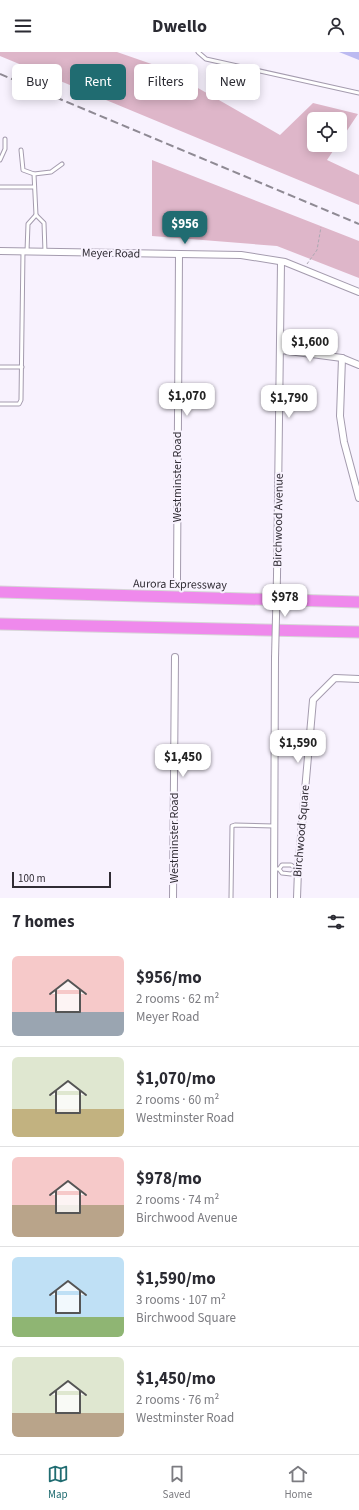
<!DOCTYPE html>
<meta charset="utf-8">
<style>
:root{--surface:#fff;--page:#f7f7f7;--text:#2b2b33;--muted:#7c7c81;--line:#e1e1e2;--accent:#206c71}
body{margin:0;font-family:"Source Sans 3",sans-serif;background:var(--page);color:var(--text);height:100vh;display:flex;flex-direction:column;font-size:15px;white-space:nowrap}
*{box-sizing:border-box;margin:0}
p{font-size:13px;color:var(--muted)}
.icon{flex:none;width:22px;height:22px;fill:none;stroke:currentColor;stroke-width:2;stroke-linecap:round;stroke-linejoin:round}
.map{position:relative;height:846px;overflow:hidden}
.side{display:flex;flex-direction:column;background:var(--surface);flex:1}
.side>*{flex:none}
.top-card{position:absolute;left:12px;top:12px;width:335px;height:36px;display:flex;gap:8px}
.controls{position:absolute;left:307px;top:60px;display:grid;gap:8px}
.controls a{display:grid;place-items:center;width:40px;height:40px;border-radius:6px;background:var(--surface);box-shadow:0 2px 10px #0003;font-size:20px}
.scale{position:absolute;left:12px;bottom:10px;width:99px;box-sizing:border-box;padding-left:4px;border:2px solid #312d35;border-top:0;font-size:11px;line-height:14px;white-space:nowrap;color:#312d35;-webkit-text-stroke:3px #f8f2fe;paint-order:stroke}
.price{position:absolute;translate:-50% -34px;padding:0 9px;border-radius:8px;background:#fff;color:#222;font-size:13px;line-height:26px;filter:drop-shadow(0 1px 2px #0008)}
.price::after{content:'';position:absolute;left:50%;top:24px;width:12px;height:9px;margin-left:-6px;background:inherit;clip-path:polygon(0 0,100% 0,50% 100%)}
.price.selected{background:var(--accent);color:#fff}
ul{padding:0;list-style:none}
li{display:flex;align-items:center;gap:12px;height:100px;padding:0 12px}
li+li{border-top:1px solid var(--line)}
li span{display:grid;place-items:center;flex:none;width:112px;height:80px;border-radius:6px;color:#555}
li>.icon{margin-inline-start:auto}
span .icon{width:48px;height:48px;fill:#fffc;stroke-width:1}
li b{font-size:17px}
h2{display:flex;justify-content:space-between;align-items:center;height:48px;padding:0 12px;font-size:17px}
.chip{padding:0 14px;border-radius:6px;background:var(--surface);box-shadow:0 2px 10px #0003;font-size:14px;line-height:36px}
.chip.selected{background:var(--accent);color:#fff}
header{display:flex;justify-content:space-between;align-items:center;height:52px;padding:0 12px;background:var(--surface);font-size:18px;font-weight:700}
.dock{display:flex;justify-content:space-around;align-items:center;height:56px;border-top:1px solid var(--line);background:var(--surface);font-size:11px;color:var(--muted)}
.dock a{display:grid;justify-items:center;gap:2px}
.dock .selected{color:var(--accent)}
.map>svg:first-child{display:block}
</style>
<header><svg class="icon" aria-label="menu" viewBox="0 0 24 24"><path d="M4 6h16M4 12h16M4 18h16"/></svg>Dwello<svg class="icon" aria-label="person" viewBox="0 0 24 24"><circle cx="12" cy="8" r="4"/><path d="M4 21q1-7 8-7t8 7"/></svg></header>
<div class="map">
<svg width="359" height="846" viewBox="0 0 359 846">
<rect width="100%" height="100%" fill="#f8f2fe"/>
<g fill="#deb6c9">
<polygon points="0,0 117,0 163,16 280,83 313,51 358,62 340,89 340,67 314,67 314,93 337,93 327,108 359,123 359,153 0,4"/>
<polygon points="152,108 359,189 359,226 277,194 152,184"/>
</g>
<polygon fill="#bcbaf1" points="339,0 359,0 359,8"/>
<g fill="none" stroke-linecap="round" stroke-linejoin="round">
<defs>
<g id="service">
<polyline points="198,0 206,7 359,41"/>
<polyline points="21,98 23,118 34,122 36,163"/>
<polyline points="0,108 5,97 5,87"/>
<polyline points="34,122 51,120 62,112"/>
<polyline points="0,135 34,135"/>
<polyline points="27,199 28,172 36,163 44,171 45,200"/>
<polyline points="0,315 22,315"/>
<polyline points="0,352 19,352 21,348 23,199"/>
<polyline points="274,817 279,817 282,813 291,813 298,818 291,822 282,821 279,817"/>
<polyline points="231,846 232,774 235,773 274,774"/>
</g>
<g id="minor">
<polyline points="0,199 241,203 285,210 359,240"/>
<polyline points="281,298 342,306 359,313"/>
<polyline points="342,306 340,364 344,390 359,446"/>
<polyline points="277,524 281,210"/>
<polyline points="177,528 179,202"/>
<polyline points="173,846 175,605"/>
<polyline points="274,846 275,606"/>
<polyline points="297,846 298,818 313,648 335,626 359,627"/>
</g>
<g id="motorway">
<polyline points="0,540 359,550"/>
<polyline points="0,572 359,580"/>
</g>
</defs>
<use href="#service" stroke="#a49bae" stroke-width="5"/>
<use href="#minor" stroke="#a49bae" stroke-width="8"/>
<use href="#motorway" stroke="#d6d5d7" stroke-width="13"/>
<polyline stroke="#ada8b2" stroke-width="1" stroke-dasharray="3 2" stroke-linecap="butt" points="307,212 317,198 321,175"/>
<use href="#service" stroke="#fff" stroke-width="3"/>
<use href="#minor" stroke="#fff" stroke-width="6"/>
<use href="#motorway" stroke="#ef89ec" stroke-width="11"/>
<polyline stroke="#8f8a94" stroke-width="2" stroke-dasharray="8 4" stroke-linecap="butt" points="0,22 359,172"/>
<defs>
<polyline id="minor-bridge" points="275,606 277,524"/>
</defs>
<use href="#minor-bridge" stroke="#a49bae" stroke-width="8" stroke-linecap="butt"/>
<use href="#minor-bridge" stroke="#fff" stroke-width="6"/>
</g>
<g text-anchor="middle" stroke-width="4" stroke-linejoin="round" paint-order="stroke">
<g font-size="12" fill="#312d35" stroke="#f8f2fe">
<text transform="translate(111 201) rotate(1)" y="4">Meyer Road</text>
<text transform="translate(177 425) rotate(-90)" y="4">Westminster Road</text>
<text transform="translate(278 468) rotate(-89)" y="4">Birchwood Avenue</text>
<text transform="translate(180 532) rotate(1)" y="4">Aurora Expressway</text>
<text transform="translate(301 779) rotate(-85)" y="4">Birchwood Square</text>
<text transform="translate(174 786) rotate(-90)" y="4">Westminster Road</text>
</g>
</g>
</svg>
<div class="controls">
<a><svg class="icon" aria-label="locate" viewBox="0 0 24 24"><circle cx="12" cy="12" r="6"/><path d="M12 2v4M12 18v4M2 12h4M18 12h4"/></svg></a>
</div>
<div class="scale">100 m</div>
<b class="price selected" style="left:185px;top:193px">$956</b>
<b class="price" style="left:310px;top:311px">$1,600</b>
<b class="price" style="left:187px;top:365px">$1,070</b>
<b class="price" style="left:289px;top:367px">$1,790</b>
<b class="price" style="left:285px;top:566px">$978</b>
<b class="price" style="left:298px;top:712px">$1,590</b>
<b class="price" style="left:183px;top:726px">$1,450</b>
<div class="top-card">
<a class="chip">Buy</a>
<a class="chip selected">Rent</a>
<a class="chip">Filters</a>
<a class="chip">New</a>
</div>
</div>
<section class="side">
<h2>7 homes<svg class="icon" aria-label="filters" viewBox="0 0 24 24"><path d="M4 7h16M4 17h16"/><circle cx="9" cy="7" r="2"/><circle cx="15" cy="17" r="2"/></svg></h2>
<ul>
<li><span style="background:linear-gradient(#f6c9c9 70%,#9aa5b1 0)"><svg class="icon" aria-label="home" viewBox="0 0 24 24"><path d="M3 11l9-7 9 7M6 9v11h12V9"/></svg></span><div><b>$956/mo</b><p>2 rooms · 62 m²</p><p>Meyer Road</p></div></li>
<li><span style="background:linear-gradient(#dfe7d0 65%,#c2b280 0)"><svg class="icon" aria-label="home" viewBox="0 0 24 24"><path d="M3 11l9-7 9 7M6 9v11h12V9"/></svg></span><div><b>$1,070/mo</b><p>2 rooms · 60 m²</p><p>Westminster Road</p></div></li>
<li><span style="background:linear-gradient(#f6c9c9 60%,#b9a48a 0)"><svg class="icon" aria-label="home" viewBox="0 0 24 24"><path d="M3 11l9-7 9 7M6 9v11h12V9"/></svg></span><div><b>$978/mo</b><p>2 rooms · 74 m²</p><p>Birchwood Avenue</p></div></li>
<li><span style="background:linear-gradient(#bfe0f5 75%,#8fb573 0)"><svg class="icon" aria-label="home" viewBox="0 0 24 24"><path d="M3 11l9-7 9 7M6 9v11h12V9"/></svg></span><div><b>$1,590/mo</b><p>3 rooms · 107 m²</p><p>Birchwood Square</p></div></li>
<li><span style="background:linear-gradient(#dfe7d0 70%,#b9a48a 0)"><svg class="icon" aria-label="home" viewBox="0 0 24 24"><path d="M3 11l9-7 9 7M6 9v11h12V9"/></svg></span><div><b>$1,450/mo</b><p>2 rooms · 76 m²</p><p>Westminster Road</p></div></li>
</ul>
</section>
<nav class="dock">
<a class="selected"><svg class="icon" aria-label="map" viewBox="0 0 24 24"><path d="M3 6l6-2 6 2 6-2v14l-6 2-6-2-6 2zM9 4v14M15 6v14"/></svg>Map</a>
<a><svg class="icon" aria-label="saved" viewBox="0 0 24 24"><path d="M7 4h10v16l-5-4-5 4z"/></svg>Saved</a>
<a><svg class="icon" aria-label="home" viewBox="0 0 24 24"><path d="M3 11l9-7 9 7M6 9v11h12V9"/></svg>Home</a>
</nav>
